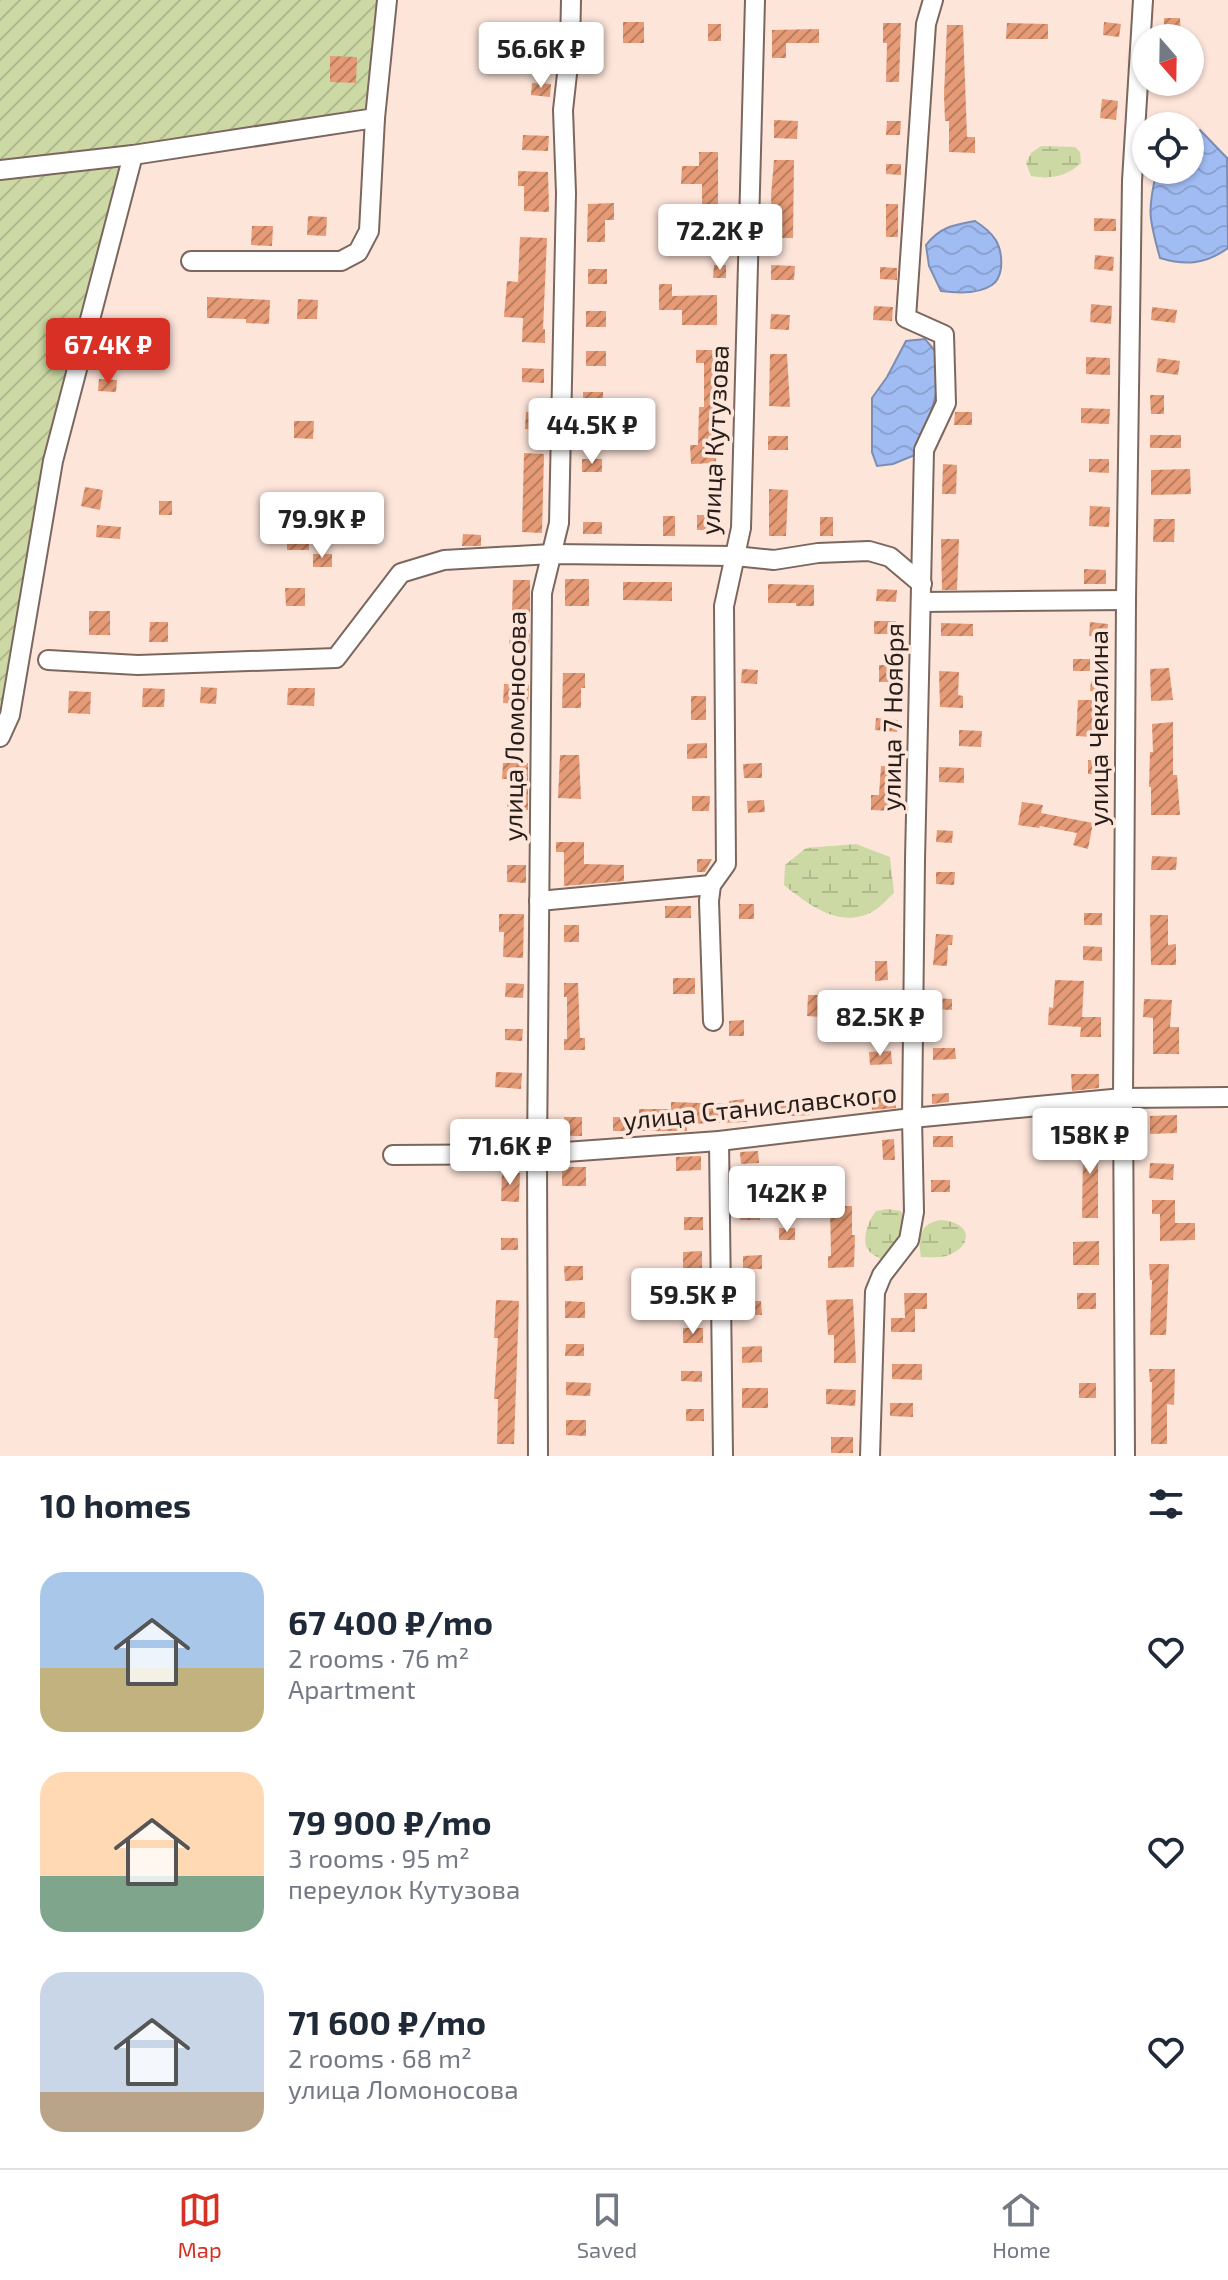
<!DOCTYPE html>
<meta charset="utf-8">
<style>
:root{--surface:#fff;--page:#f6f6f7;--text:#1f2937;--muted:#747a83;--line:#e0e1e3;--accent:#d93025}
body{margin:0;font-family:"Exo 2",sans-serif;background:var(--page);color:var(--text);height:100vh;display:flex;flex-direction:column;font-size:30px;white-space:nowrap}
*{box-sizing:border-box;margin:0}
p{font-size:26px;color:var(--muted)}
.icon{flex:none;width:44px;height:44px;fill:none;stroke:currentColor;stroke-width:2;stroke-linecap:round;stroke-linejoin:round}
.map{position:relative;height:1456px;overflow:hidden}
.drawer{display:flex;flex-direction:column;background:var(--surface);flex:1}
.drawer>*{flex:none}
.needle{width:52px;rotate:160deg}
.fabs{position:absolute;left:1132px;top:24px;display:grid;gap:16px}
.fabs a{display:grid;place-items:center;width:72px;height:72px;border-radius:50%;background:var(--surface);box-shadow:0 2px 6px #0004;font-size:40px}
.price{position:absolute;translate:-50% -68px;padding:0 18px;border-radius:8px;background:#fff;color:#222;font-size:26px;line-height:52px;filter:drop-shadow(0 2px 4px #0008)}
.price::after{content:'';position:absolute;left:50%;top:48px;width:24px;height:18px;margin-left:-12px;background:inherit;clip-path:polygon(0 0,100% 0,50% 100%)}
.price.selected{background:var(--accent);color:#fff}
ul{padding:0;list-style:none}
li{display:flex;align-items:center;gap:24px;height:200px;padding:0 40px}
li span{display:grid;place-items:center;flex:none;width:224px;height:160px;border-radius:24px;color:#555}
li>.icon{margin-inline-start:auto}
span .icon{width:96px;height:96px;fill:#fffc;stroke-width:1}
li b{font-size:34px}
h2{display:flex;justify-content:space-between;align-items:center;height:96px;padding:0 40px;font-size:34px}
.dock{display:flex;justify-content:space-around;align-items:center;height:112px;border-top:2px solid var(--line);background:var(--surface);font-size:22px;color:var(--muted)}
.dock a{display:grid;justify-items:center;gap:4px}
.dock .selected{color:var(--accent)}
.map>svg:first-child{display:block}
</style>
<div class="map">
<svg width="1228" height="1456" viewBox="0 0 1228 1456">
<defs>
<pattern id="wetland-marsh" width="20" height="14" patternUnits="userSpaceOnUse" patternTransform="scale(2)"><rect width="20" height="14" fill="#cdd9a4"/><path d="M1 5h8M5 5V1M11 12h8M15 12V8" fill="none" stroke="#b0ba8d"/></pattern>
<pattern id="garden-furrows" width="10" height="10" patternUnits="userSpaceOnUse" patternTransform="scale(2)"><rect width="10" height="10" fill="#cdd9a4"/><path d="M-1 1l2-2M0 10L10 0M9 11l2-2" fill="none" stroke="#b0ba8d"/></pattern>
<pattern id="water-waves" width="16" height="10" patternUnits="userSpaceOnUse" patternTransform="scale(2)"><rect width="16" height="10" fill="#a1bcf3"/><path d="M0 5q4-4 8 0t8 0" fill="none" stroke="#8ba1d0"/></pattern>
<pattern id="building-hatch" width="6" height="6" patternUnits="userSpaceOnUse" patternTransform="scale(2)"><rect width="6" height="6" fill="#e69a75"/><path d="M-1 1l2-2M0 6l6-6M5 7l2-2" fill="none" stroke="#ba7d5f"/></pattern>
</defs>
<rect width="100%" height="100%" fill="#fde5da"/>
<g fill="url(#wetland-marsh)">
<path d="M1041 146 1075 147 1080 152 1081 163C1067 177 1050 179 1031 176L1026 163 1031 153Z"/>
<path d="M856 844 890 857 894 893C888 898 882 906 875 910 842 931 809 905 784 885L785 865 806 848Z"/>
<path d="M888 1209 901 1211 907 1227 887 1262C882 1259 872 1255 869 1251 860 1240 869 1220 876 1211Z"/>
<path d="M941 1220C975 1223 972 1248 946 1256 939 1258 929 1257 921 1257 918 1239 919 1223 941 1220Z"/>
</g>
<polygon fill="url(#garden-furrows)" points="0,0 376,0 370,112 121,155 0,743"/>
<g fill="url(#water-waves)" stroke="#7c8db2" stroke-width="2">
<path d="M1200 130 1227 158 1228 248C1206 264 1186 266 1160 258 1149 219 1147 210 1157 170H1190V137Z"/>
<path d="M975 221C994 233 1003 245 1001 268 1000 275 998 281 992 285 979 294 956 293 941 291L929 266 926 245C940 227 953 225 975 221Z"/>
<path d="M925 339C929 344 934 349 937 354 946 378 925 432 915 455L893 464 877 466 872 452V398L887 377 906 341Z"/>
</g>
<g fill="url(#building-hatch)">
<polygon points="1164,18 1180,18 1181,38 1164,38"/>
<rect x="623" y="22" width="21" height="21"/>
<polygon points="1104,22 1121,24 1119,37 1103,35"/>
<polygon points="883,23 901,23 899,82 886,82 887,43 883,43"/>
<polygon points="1007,23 1048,24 1048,39 1006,39"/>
<rect x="708" y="24" width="13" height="17"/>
<polygon points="947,25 963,25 967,137 975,137 975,153 949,152 949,121 945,121 944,95"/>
<polygon points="531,28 551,28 550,61 530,60"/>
<polygon points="819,29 819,43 786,43 786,58 772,58 772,30"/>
<polygon points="330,56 357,57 356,83 330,82"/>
<polygon points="532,83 551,84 550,97 531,95"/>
<polygon points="1102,99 1118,101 1116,120 1100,118"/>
<polygon points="774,120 798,121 797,139 774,138"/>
<polygon points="887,121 901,121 900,135 886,135"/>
<polygon points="523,135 549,136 548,151 522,150"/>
<polygon points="699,152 718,152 718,205 702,205 702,184 681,184 682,166 699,166"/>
<polygon points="774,160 794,160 793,238 773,238 771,196"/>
<polygon points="886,164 901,164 901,175 886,174"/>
<polygon points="518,171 548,172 549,212 524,211 524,186 518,186"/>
<polygon points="614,203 614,220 605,220 605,242 587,242 588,204"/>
<rect x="886" y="204" width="12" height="33"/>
<polygon points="308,216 327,217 326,236 307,235"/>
<polygon points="1094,218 1116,219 1116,231 1094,231"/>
<polygon points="252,226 273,226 272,246 251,245"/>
<polygon points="688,236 718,236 717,248 688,248"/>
<polygon points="520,237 547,238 543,329 545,329 545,343 522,342 523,318 504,317 507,281 518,282"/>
<polygon points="1095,255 1114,257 1113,271 1094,269"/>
<polygon points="714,265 726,265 726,278 713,278"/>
<polygon points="771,265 795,266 794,280 771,280"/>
<polygon points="880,267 897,268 897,280 880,279"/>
<rect x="588" y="269" width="19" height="15"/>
<polygon points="659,284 672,284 672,296 717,295 717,325 682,325 682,310 659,310"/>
<polygon points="207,297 270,300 269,324 246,323 246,319 207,318"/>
<polygon points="298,299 318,300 317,319 297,319"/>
<polygon points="1091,304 1112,306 1111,324 1090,322"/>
<polygon points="874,306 893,307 892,321 873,320"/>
<polygon points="1152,307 1177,310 1175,323 1151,320"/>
<rect x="586" y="311" width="20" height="16"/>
<polygon points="771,314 790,315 789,330 770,329"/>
<polygon points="696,350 718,350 718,381 726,381 726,399 717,399 716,463 691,464 690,445 698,445 699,407 704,407 704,363 696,363"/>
<rect x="586" y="351" width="20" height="15"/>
<polygon points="770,354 787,354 790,407 769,406"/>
<polygon points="1086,357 1110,358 1110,375 1086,374"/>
<polygon points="1158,358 1180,361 1178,375 1156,372"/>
<polygon points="522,368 544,369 544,383 522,382"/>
<polygon points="99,379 117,380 116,392 98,391"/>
<rect x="583" y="392" width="20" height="20"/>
<polygon points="1150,395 1164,395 1164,414 1151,414"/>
<polygon points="1081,408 1110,409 1109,424 1081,423"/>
<polygon points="526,412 544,412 544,430 525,429"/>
<polygon points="955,412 972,412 972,425 954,425"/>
<polygon points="294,421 314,421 313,439 294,438"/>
<rect x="1150" y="435" width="31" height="13"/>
<rect x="768" y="436" width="20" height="14"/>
<polygon points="524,453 544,454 542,533 522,532"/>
<rect x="582" y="459" width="20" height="13"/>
<polygon points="1089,459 1109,459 1109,473 1089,472"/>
<polygon points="943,464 957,465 956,494 942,494"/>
<polygon points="1190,469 1191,494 1151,495 1151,470"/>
<polygon points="85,487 103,490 100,510 81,506"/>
<polygon points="769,489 788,490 786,536 769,536"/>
<rect x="159" y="501" width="13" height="14"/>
<polygon points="1090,506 1110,507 1109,527 1089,526"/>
<rect x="697" y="515" width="18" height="15"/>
<rect x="663" y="516" width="12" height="20"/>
<rect x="820" y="517" width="13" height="19"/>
<polygon points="1154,519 1175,519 1174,542 1153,542"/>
<rect x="583" y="522" width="19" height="12"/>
<polygon points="97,525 121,527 120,539 96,537"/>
<rect x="287" y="532" width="22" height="18"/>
<polygon points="463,534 481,535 481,546 462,546"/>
<polygon points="941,539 959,539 957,590 942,590"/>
<rect x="313" y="554" width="19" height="13"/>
<polygon points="1084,569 1106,570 1106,584 1084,584"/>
<rect x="565" y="579" width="24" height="27"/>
<polygon points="513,580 530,580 530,613 512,612"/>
<polygon points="623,582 672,582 672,601 623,600"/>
<polygon points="768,584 814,585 814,606 796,606 796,603 768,603"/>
<polygon points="285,588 305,588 305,606 286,606"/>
<polygon points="877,589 897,590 896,602 876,601"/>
<rect x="89" y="611" width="21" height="24"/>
<rect x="874" y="621" width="22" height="13"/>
<polygon points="150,622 168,622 168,642 149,642"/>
<polygon points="1090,622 1108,624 1107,637 1089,636"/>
<polygon points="941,623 973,624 973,636 941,636"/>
<polygon points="510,633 530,634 529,649 509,648"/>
<rect x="1073" y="659" width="17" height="12"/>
<rect x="879" y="665" width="19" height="17"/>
<polygon points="1169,668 1173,700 1151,701 1150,669"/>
<polygon points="742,669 758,670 757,684 741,683"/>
<polygon points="939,671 959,672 958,695 963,696 963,708 940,707"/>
<polygon points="563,673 585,673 585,688 581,688 581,708 562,708"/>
<polygon points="1091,681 1106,682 1105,692 1090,691"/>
<polygon points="504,684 529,685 528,704 503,703"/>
<polygon points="201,687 217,688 216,704 200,703"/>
<polygon points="143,688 165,689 164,707 142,707"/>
<polygon points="288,688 315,688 314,706 287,705"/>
<polygon points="69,691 91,692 90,714 68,713"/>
<rect x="691" y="696" width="15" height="24"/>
<polygon points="1078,700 1093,700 1092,737 1076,736"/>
<polygon points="876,718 898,720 897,732 875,730"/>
<polygon points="1173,722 1173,775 1177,775 1180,815 1151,815 1151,787 1149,787 1150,752 1153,752 1152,724"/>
<polygon points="959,730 982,731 981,747 959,746"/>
<polygon points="707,743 707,758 687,759 687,744"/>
<polygon points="560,755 579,755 581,799 558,798"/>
<polygon points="1088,760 1106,761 1106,775 1088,774"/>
<polygon points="503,763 528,763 528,810 507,809 508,779 502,779"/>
<polygon points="762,763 762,778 744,778 743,764"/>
<polygon points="881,766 896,766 894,811 871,810 871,795 879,795"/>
<polygon points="939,767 964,768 964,783 939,782"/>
<polygon points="692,796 710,796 709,811 692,811"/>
<polygon points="764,800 765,812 748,813 747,801"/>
<polygon points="1092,801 1108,802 1107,813 1092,813"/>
<polygon points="1022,802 1043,805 1041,813 1093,823 1088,849 1073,845 1077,833 1040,826 1039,828 1018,825"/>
<polygon points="937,830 953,831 952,843 936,842"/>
<polygon points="556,842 584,842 584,864 624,865 624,881 564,886 564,852 556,852"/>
<polygon points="1152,856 1177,857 1176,870 1151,870"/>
<polygon points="697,859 712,859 705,872 697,872"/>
<polygon points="507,865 526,865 526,883 507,882"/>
<polygon points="936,872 955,872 954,885 936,884"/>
<rect x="739" y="904" width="15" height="15"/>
<rect x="665" y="906" width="26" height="12"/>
<rect x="1084" y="913" width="18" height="12"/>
<polygon points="499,914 524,914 523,958 503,957 504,932 499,932"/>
<polygon points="1150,915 1168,915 1168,945 1176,944 1176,965 1151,965"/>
<rect x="564" y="925" width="15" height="17"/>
<polygon points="936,934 953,935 952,945 948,945 947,966 933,965"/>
<polygon points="1083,946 1102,947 1102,961 1083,960"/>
<polygon points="875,961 887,961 888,980 875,981"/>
<rect x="673" y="978" width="22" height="16"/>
<polygon points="1055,980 1084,981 1082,1017 1101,1017 1101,1037 1080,1037 1081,1027 1048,1025 1049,1007 1053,1008"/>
<polygon points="506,983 524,984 523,998 505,997"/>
<polygon points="564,983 578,983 580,1038 585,1038 585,1050 564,1050 564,1039 567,1039 567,997 564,997"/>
<polygon points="808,995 821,995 821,1017 807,1016"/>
<polygon points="933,998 952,999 952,1010 933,1009"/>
<polygon points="1144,999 1172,1000 1170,1027 1179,1027 1179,1054 1153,1054 1153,1018 1143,1017"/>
<rect x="874" y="1004" width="16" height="13"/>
<polygon points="744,1020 744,1036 729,1036 729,1021"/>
<polygon points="505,1029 523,1029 522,1041 505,1040"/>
<polygon points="933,1048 955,1048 956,1059 933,1060"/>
<polygon points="891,1051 892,1064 870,1065 869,1052"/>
<polygon points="496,1072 522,1073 521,1089 495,1087"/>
<polygon points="1071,1074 1099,1074 1099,1088 1072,1091"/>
<polygon points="949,1093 949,1102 932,1104 932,1094"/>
<polygon points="895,1096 896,1108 872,1110 871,1098"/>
<polygon points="809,1097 810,1115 771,1117 770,1101"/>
<polygon points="744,1099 747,1122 687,1124 687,1131 613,1131 613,1117 639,1117 639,1109 671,1109 671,1102 729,1104 729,1101"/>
<polygon points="1177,1115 1177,1133 1150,1134 1150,1116"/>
<rect x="564" y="1117" width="18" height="19"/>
<polygon points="502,1126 521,1127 520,1139 501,1138"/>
<rect x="933" y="1136" width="20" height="11"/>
<polygon points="1080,1136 1098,1136 1098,1218 1082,1218 1083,1152 1080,1152"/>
<polygon points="894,1139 895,1160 883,1160 882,1140"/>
<polygon points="758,1151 759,1163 741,1164 740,1152"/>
<polygon points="701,1156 701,1170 676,1171 676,1157"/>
<polygon points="1150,1163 1174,1164 1173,1180 1149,1178"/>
<rect x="562" y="1167" width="24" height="19"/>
<polygon points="502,1172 520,1173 519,1202 501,1201"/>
<rect x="931" y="1180" width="19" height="12"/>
<polygon points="1152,1200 1175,1200 1175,1223 1195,1223 1195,1240 1160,1241 1160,1214 1152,1214"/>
<rect x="740" y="1206" width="20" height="14"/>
<polygon points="830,1206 852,1206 852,1235 855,1235 854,1267 828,1268 828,1256 831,1256"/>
<rect x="684" y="1217" width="19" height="13"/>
<rect x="779" y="1228" width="16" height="12"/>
<rect x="501" y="1238" width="17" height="12"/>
<polygon points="1099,1241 1099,1265 1073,1265 1073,1242"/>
<polygon points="702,1251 702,1268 683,1268 683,1252"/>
<polygon points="762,1255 762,1269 743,1269 743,1256"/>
<polygon points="1149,1264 1169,1264 1166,1335 1150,1335 1152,1280 1150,1280"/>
<polygon points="564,1266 583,1266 583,1280 565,1281"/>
<polygon points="681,1290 700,1290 699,1306 681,1306"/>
<polygon points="904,1293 927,1293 927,1309 915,1309 915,1332 891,1332 891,1318 905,1318"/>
<rect x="1077" y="1293" width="19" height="16"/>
<polygon points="853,1299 856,1363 834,1363 834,1335 828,1335 826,1300"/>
<polygon points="496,1300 519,1301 514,1444 497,1444 498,1399 494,1399 498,1338 494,1338"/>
<polygon points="565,1301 585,1302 585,1318 565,1318"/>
<polygon points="742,1301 761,1301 762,1315 742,1315"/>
<rect x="683" y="1328" width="20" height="15"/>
<polygon points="566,1344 584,1344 584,1356 565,1356"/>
<polygon points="762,1346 762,1362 742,1363 742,1347"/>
<polygon points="892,1364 922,1364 922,1380 892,1379"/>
<polygon points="1149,1369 1175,1369 1174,1405 1167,1404 1167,1444 1151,1444 1152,1382 1150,1382"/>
<polygon points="681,1371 702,1371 702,1382 681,1381"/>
<polygon points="566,1382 591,1383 590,1396 566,1395"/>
<rect x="1079" y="1383" width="17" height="15"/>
<rect x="742" y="1388" width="26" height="20"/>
<polygon points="826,1389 856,1390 855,1406 826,1404"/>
<polygon points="890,1403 913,1403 913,1417 890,1416"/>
<rect x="686" y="1409" width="18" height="12"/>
<polygon points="566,1420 586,1420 586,1436 566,1435"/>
<rect x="831" y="1437" width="22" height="16"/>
</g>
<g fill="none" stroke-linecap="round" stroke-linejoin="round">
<defs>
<g id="minor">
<polyline points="0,170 133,155"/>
<polyline points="191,261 341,261 358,252 369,231 375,118 387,0"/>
<polyline points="922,602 1126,600"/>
<polyline points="48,660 138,665 336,658 401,573 444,560 552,554 735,556 774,560 818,553 869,551 890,557 922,584"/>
<polyline points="0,737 10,715 53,461 133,155 375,118"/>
<polyline points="539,901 711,885"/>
<polyline points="713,1021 709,901 711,885 726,864 724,606 741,528 755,0"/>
<polyline points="719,1141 723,1456"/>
<polyline points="393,1155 537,1154 719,1141 912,1118 1123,1098 1228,1097"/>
<polyline points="538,1456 537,1154 542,593 559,523 566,193 563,110 570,47 571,0"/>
<polyline points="870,1456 875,1292 882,1275 909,1240 914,1212 912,1118 915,860 924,450 946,403 944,335 906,318 926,24 933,0"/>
<polyline points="1125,1456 1123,1098 1126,600 1132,181 1143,0"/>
</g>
</defs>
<use href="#minor" stroke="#7b675d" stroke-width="22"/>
<use href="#minor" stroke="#fff" stroke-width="18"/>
</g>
<g text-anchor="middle" stroke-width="7" stroke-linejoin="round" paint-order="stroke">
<g font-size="26" fill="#271e1a" stroke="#fde5da">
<text transform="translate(715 440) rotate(-87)" y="9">улица Кутузова</text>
<text transform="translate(893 717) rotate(-89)" y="9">улица 7 Ноября</text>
<text transform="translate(515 726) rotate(-89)" y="9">улица Ломоносова</text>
<text transform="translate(1099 728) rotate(-90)" y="9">улица Чекалина</text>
<text transform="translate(760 1107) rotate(-6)" y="9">улица Станиславского</text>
</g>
</g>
</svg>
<div class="fabs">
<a><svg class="needle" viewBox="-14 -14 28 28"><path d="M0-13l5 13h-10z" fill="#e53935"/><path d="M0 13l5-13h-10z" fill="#747a83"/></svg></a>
<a><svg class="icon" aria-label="locate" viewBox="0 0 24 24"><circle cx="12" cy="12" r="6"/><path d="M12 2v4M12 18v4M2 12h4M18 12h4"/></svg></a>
</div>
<b class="price" style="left:541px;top:90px">56.6K ₽</b>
<b class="price" style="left:720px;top:272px">72.2K ₽</b>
<b class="price selected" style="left:108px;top:386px">67.4K ₽</b>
<b class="price" style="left:592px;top:466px">44.5K ₽</b>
<b class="price" style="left:322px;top:560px">79.9K ₽</b>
<b class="price" style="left:880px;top:1058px">82.5K ₽</b>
<b class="price" style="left:1090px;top:1176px">158K ₽</b>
<b class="price" style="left:510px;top:1187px">71.6K ₽</b>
<b class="price" style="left:787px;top:1234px">142K ₽</b>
<b class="price" style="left:693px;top:1336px">59.5K ₽</b>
</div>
<section class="drawer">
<h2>10 homes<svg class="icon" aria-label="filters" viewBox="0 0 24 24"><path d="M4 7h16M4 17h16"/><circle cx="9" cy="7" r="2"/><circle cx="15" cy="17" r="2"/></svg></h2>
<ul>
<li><span style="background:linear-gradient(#a9c7e8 60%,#c2b280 0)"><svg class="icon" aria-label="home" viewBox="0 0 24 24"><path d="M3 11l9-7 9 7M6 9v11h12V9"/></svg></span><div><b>67 400 ₽/mo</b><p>2 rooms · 76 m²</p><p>Apartment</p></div><svg class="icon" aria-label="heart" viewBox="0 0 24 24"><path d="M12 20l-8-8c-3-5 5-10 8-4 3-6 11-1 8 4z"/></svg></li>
<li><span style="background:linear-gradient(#ffd9b3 65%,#7fa58c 0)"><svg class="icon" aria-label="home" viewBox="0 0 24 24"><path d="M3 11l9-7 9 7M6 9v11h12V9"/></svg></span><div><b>79 900 ₽/mo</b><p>3 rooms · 95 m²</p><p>переулок Кутузова</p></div><svg class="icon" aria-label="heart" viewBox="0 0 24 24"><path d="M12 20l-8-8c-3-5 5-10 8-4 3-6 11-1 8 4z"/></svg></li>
<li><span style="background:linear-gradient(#c9d6e8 75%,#b9a48a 0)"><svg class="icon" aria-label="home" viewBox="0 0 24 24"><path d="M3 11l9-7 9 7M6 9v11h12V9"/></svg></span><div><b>71 600 ₽/mo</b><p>2 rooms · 68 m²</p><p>улица Ломоносова</p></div><svg class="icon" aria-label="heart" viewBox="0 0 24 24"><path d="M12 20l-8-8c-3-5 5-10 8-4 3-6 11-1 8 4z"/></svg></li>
</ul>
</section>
<nav class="dock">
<a class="selected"><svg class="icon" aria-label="map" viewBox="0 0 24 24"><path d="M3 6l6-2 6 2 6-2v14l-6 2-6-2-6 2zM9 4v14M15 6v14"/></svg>Map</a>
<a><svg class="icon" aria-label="saved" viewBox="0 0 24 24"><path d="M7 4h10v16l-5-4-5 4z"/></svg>Saved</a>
<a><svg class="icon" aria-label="home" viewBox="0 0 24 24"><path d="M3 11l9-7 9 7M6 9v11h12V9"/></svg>Home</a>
</nav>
